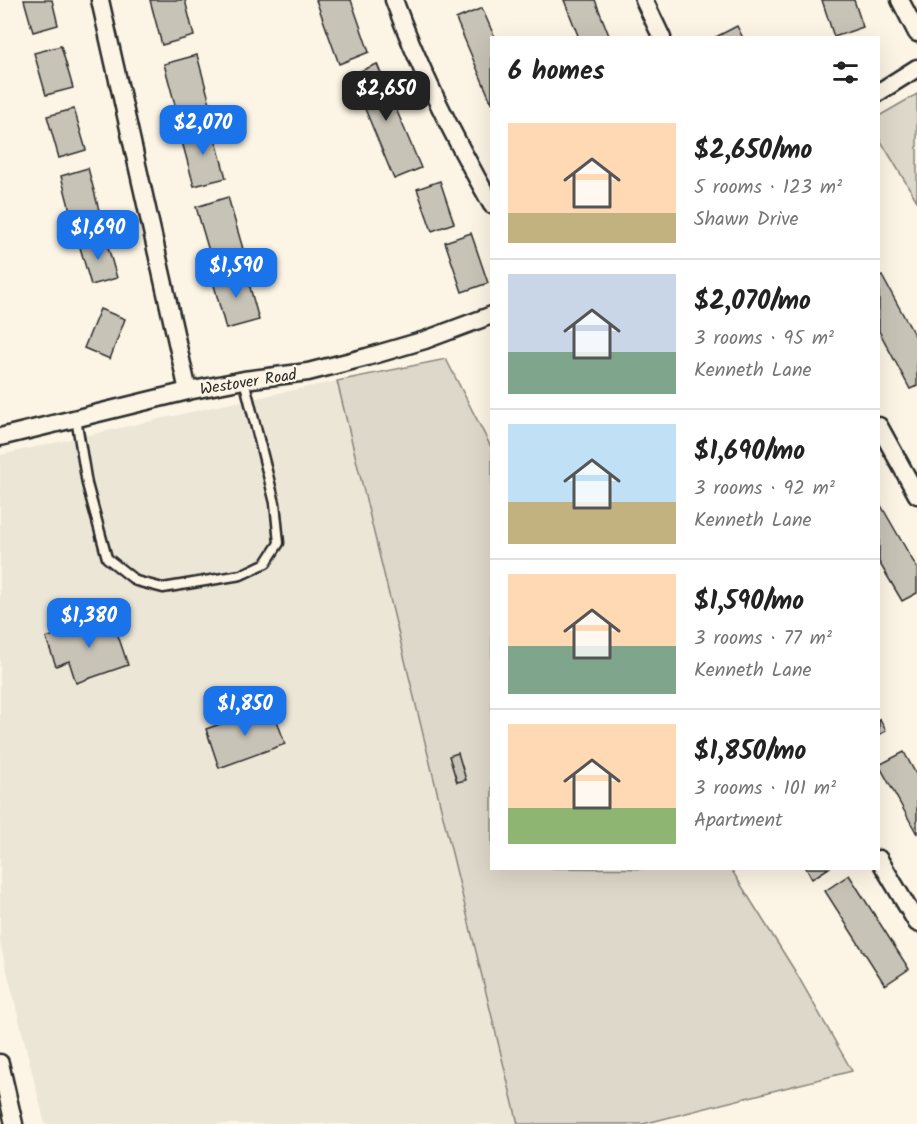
<!DOCTYPE html>
<meta charset="utf-8">
<style>
:root{--surface:#fff;--page:#f2f2f2;--text:#222;--muted:#767676;--line:#e0e0e0;--accent:#1a73e8}
body{margin:0;font-family:Kalam,sans-serif;background:var(--page);color:var(--text);height:100vh;display:flex;flex-direction:column;font-size:22px;white-space:nowrap}
*{box-sizing:border-box;margin:0}
p{font-size:20px;color:var(--muted)}
.icon{flex:none;width:33px;height:33px;fill:none;stroke:currentColor;stroke-width:2;stroke-linecap:round;stroke-linejoin:round}
.map{position:relative;flex:1;overflow:hidden}
.panel{position:absolute;left:490px;top:36px;width:390px;height:834px;display:flex;flex-direction:column;background:var(--surface);border-radius:0px;box-shadow:0 6px 24px #0002}
.panel>*{flex:none}
.price{position:absolute;translate:-50% -51px;padding:0 14px;border-radius:12px;background:var(--accent);color:#fff;font-size:20px;line-height:39px;filter:drop-shadow(0 2px 3px #0008)}
.price::after{content:'';position:absolute;left:50%;top:36px;width:18px;height:14px;margin-left:-9px;background:inherit;clip-path:polygon(0 0,100% 0,50% 100%)}
.price.selected{background:#222;color:#fff}
ul{padding:0;list-style:none}
li{display:flex;align-items:center;gap:18px;height:150px;padding:0 18px}
li+li{border-top:2px solid var(--line)}
li span{display:grid;place-items:center;flex:none;width:168px;height:120px;border-radius:0px;color:#555}
li>.icon{margin-inline-start:auto}
span .icon{width:72px;height:72px;fill:#fffc;stroke-width:1}
li b{font-size:26px}
h2{display:flex;justify-content:space-between;align-items:center;height:72px;padding:0 18px;font-size:26px}
.map>svg:first-child{display:block}
</style>
<div class="map">
<svg width="917" height="1124" viewBox="0 0 917 1124">
<rect width="100%" height="100%" fill="#fcf5e5"/>
<filter id="ink" filterUnits="userSpaceOnUse"><feTurbulence type="fractalNoise" baseFrequency=".0167" numOctaves="2"/><feDisplacementMap in="SourceGraphic" scale="12" xChannelSelector="R" yChannelSelector="G"/><feConvolveMatrix kernelMatrix="1 2 1 2 8 2 1 2 1" color-interpolation-filters="sRGB"/></filter>
<g filter="url(#ink)">
<polygon fill="#ece6d7" points="337,381 518,1124 45,1124 0,943 0,455 213,407"/>
<g fill="#ded8ca" stroke="#84827a" stroke-width="1.5">
<polygon points="917,94 917,201 879,138 879,116"/>
<polygon points="446,359 492,449 492,868 731,869 795,971 852,1071 643,1124 518,1124 337,381"/>
</g>
<g fill="#c8c3b7" stroke="#2b2b2b" stroke-width="1.5">
<polygon points="24,0 52,0 58,25 33,32"/>
<polygon points="150,0 185,0 194,36 162,45"/>
<polygon points="316,0 351,0 369,52 339,64"/>
<polygon points="564,0 595,0 610,38 579,38"/>
<polygon points="822,0 854,0 863,27 834,37"/>
<polygon points="482,8 495,38 492,38 492,104 456,19"/>
<polygon points="737,26 743,38 714,38"/>
<polygon points="61,46 73,88 46,95 34,53"/>
<polygon points="197,55 211,107 178,116 164,64"/>
<polygon points="377,64 421,168 394,179 351,75"/>
<polygon points="74,109 86,150 59,158 47,116"/>
<polygon points="212,126 226,178 194,186 180,134"/>
<polygon points="88,168 99,210 72,218 61,176"/>
<polygon points="440,181 454,223 432,231 417,189"/>
<polygon points="228,197 243,249 211,258 196,207"/>
<polygon points="471,233 488,283 462,292 445,242"/>
<polygon points="105,237 117,278 91,285 79,244"/>
<polygon points="245,269 259,320 226,329 212,278"/>
<polygon points="882,276 917,340 917,386 910,389 879,331 879,277"/>
<polygon points="100,309 125,319 110,359 84,348"/>
<polygon points="879,502 917,568 917,593 902,601 879,562"/>
<polygon points="111,615 128,665 76,683 69,661 56,666 46,638"/>
<polygon points="272,706 285,744 219,768 206,729"/>
<polygon points="879,718 886,731 879,735"/>
<polygon points="904,752 917,776 917,834 879,765"/>
<polygon points="458,753 466,780 457,782 449,756"/>
<polygon points="806,868 829,868 812,879"/>
<polygon points="849,875 909,969 885,985 825,891"/>
</g>
<g fill="none" stroke-linecap="round" stroke-linejoin="round">
<defs>
<polyline id="service" points="76,418 87,484 107,558 136,581 163,588 241,575 266,563 279,543 275,503 244,380"/>
<g id="minor">
<polyline points="100,0 188,391"/>
<path d="M394 0C420 71 455 140 492 205"/>
<polyline points="644,0 662,38"/>
<polyline points="900,0 917,33"/>
<polyline points="879,92 917,68"/>
<polyline points="879,426 917,495"/>
<polyline points="0,437 188,391 244,380 308,372 367,357 425,340 492,315"/>
<polyline points="879,859 917,923"/>
<polyline points="0,1063 14,1124"/>
</g>
</defs>
<use href="#service" stroke="#2b2b2b" stroke-width="13"/>
<use href="#minor" stroke="#2b2b2b" stroke-width="21"/>
<use href="#service" stroke="#fcf5e5" stroke-width="8"/>
<use href="#minor" stroke="#fcf5e5" stroke-width="16"/>
</g>
</g>
<g text-anchor="middle" stroke-width="4.5" stroke-linejoin="round" paint-order="stroke">
<g font-size="16" fill="#2b2b2b" stroke="#fcf5e5">
<text transform="translate(248 381) rotate(-9)" y="6">Westover Road</text>
</g>
</g>
</svg>
<b class="price selected" style="left:386px;top:122px">$2,650</b>
<b class="price" style="left:203px;top:156px">$2,070</b>
<b class="price" style="left:98px;top:261px">$1,690</b>
<b class="price" style="left:236px;top:299px">$1,590</b>
<b class="price" style="left:89px;top:649px">$1,380</b>
<b class="price" style="left:245px;top:737px">$1,850</b>
<section class="panel">
<h2>6 homes<svg class="icon" aria-label="filters" viewBox="0 0 24 24"><path d="M4 7h16M4 17h16"/><circle cx="9" cy="7" r="2"/><circle cx="15" cy="17" r="2"/></svg></h2>
<ul>
<li><span style="background:linear-gradient(#ffd9b3 75%,#c2b280 0)"><svg class="icon" aria-label="home" viewBox="0 0 24 24"><path d="M3 11l9-7 9 7M6 9v11h12V9"/></svg></span><div><b>$2,650/mo</b><p>5 rooms · 123 m²</p><p>Shawn Drive</p></div></li>
<li><span style="background:linear-gradient(#c9d6e8 65%,#7fa58c 0)"><svg class="icon" aria-label="home" viewBox="0 0 24 24"><path d="M3 11l9-7 9 7M6 9v11h12V9"/></svg></span><div><b>$2,070/mo</b><p>3 rooms · 95 m²</p><p>Kenneth Lane</p></div></li>
<li><span style="background:linear-gradient(#bfe0f5 65%,#c2b280 0)"><svg class="icon" aria-label="home" viewBox="0 0 24 24"><path d="M3 11l9-7 9 7M6 9v11h12V9"/></svg></span><div><b>$1,690/mo</b><p>3 rooms · 92 m²</p><p>Kenneth Lane</p></div></li>
<li><span style="background:linear-gradient(#ffd9b3 60%,#7fa58c 0)"><svg class="icon" aria-label="home" viewBox="0 0 24 24"><path d="M3 11l9-7 9 7M6 9v11h12V9"/></svg></span><div><b>$1,590/mo</b><p>3 rooms · 77 m²</p><p>Kenneth Lane</p></div></li>
<li><span style="background:linear-gradient(#ffd9b3 70%,#8fb573 0)"><svg class="icon" aria-label="home" viewBox="0 0 24 24"><path d="M3 11l9-7 9 7M6 9v11h12V9"/></svg></span><div><b>$1,850/mo</b><p>3 rooms · 101 m²</p><p>Apartment</p></div></li>
</ul>
</section>
</div>
